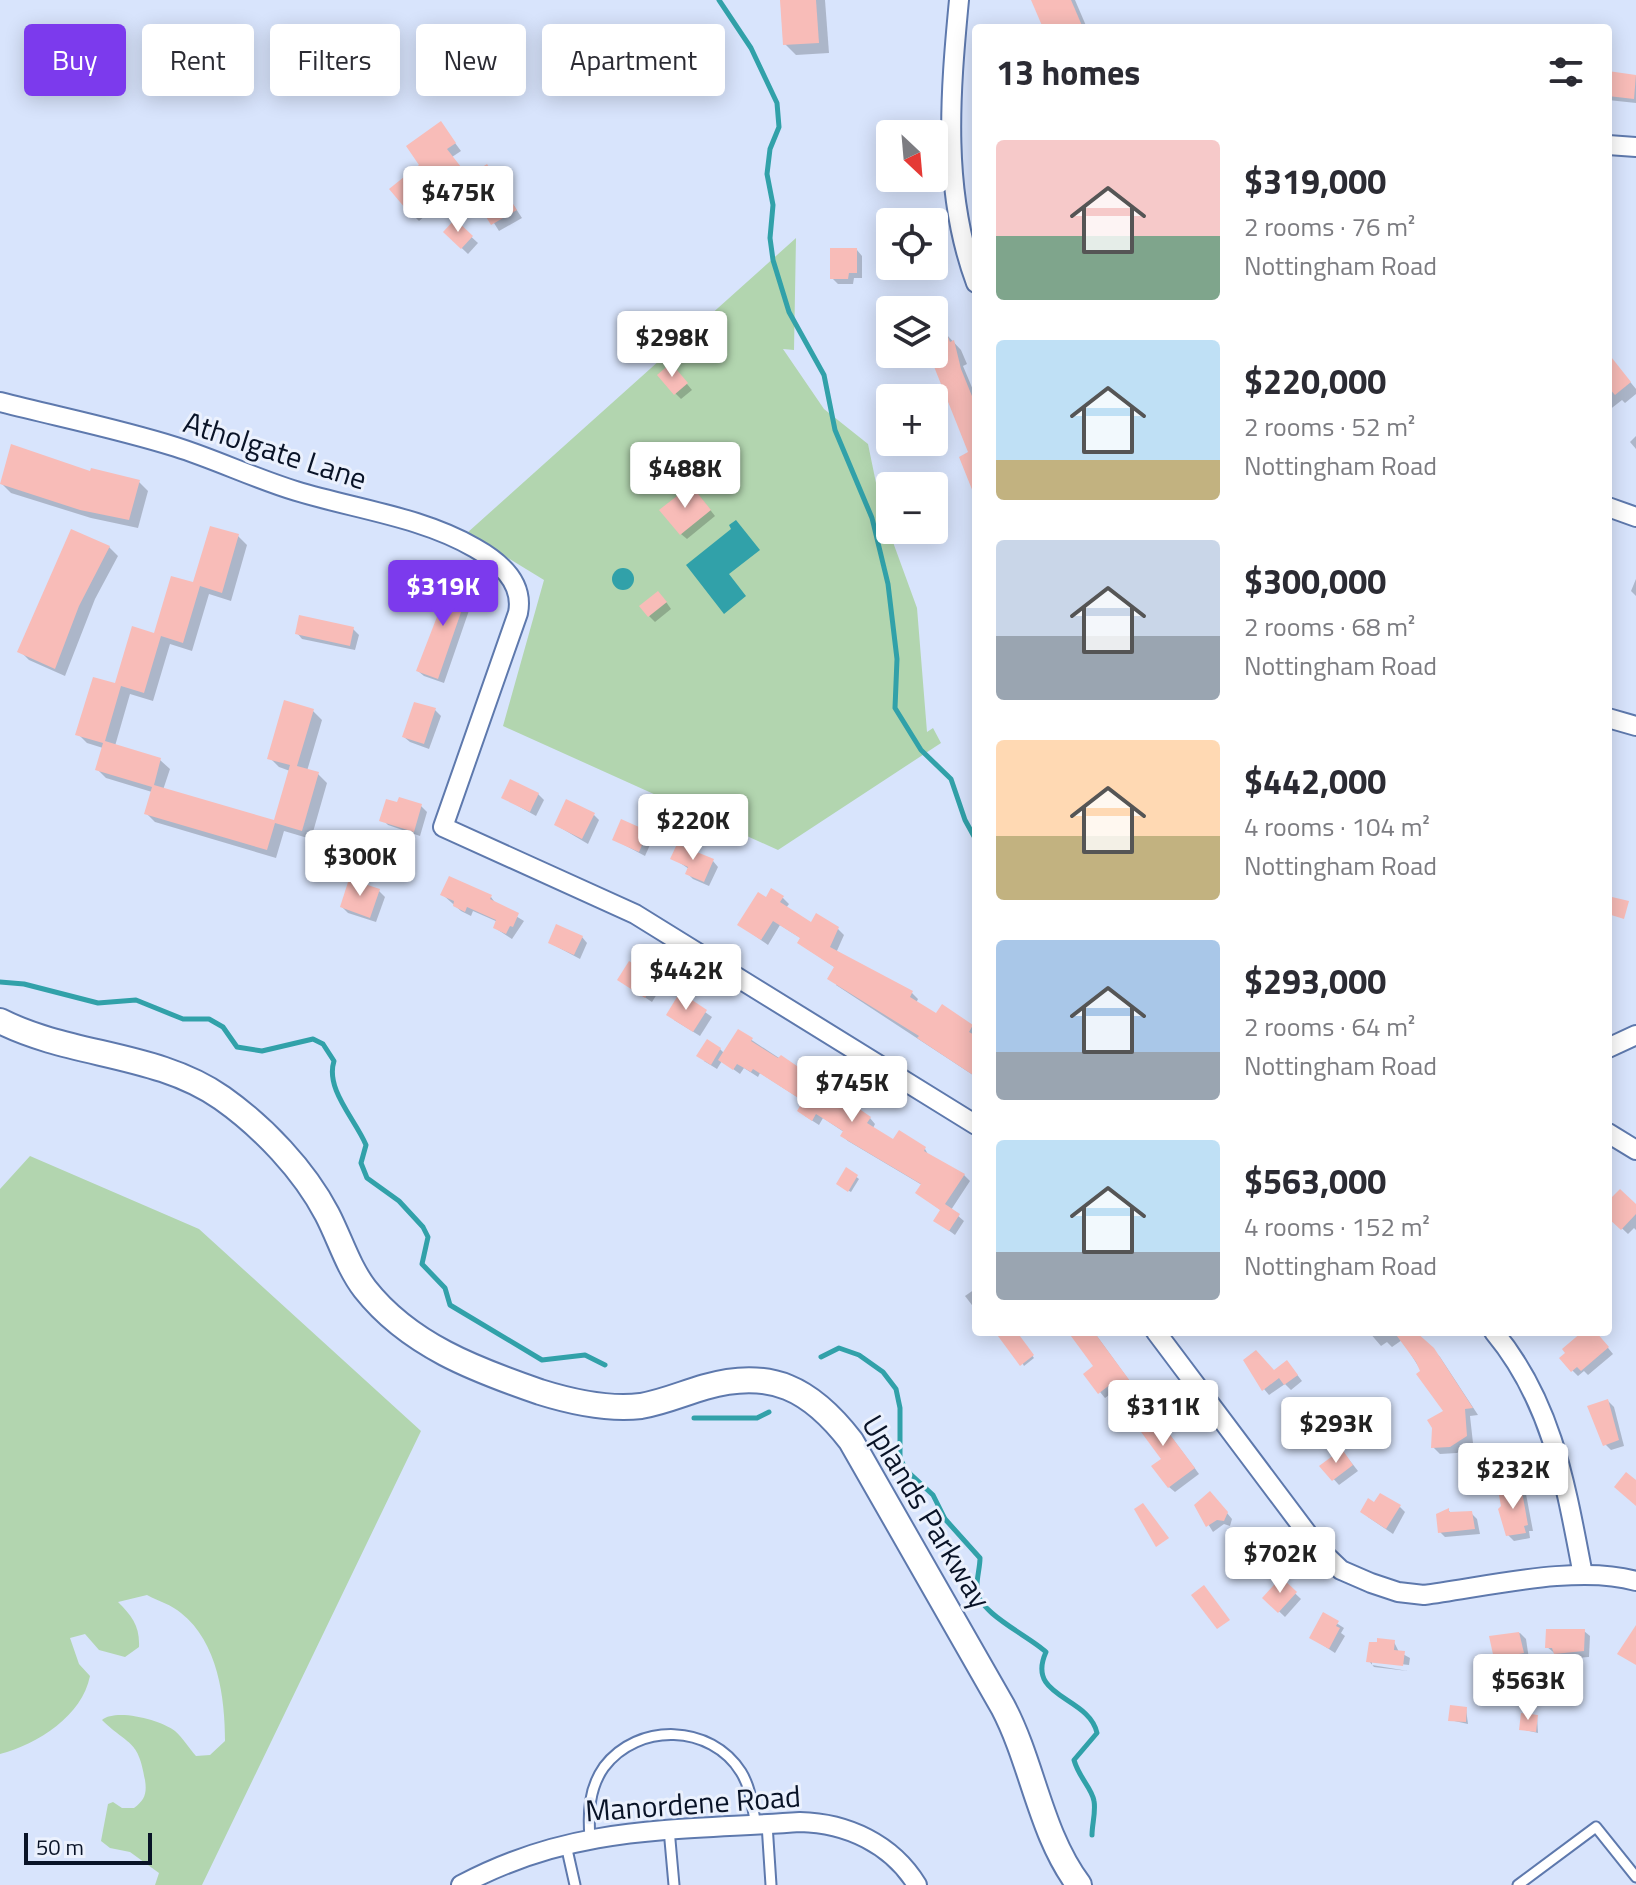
<!DOCTYPE html>
<meta charset="utf-8">
<style>
:root{--surface:#fff;--page:#f2f2f3;--text:#2b2b33;--muted:#7c7c81;--accent:#7c3aed}
body{margin:0;font-family:"Titillium Web",sans-serif;background:var(--page);color:var(--text);height:100vh;display:flex;flex-direction:column;font-size:30px;white-space:nowrap}
*{box-sizing:border-box;margin:0}
p{font-size:26px;color:var(--muted)}
.icon{flex:none;width:44px;height:44px;fill:none;stroke:currentColor;stroke-width:2;stroke-linecap:round;stroke-linejoin:round}
.map{position:relative;flex:1;overflow:hidden}
.side{position:absolute;left:972px;top:24px;width:640px;height:1312px;display:flex;flex-direction:column;background:var(--surface);border-radius:8px;box-shadow:0 4px 20px #0003}
.side>*{flex:none}
.top-card{position:absolute;left:24px;top:24px;width:760px;height:72px;display:flex;gap:16px}
.needle{width:52px;rotate:154deg}
.fabs{position:absolute;left:876px;top:120px;display:grid;gap:16px}
.fabs a{display:grid;place-items:center;width:72px;height:72px;border-radius:8px;background:var(--surface);box-shadow:0 4px 20px #0003;font-size:40px}
.scale{position:absolute;left:24px;bottom:20px;width:128px;box-sizing:border-box;padding-left:8px;border:4px solid #091327;border-top:0;font-size:22px;line-height:28px;white-space:nowrap;color:#091327;-webkit-text-stroke:6px #ebf1fd;paint-order:stroke}
.price{position:absolute;translate:-50% -68px;padding:0 18px;border-radius:8px;background:#fff;color:#222;font-size:26px;line-height:52px;filter:drop-shadow(0 2px 4px #0008)}
.price::after{content:'';position:absolute;left:50%;top:48px;width:24px;height:18px;margin-left:-12px;background:inherit;clip-path:polygon(0 0,100% 0,50% 100%)}
.price.current{background:var(--accent);color:#fff}
ul{padding:0;list-style:none}
li{display:flex;align-items:center;gap:24px;height:200px;padding:0 24px}
li span{display:grid;place-items:center;flex:none;width:224px;height:160px;border-radius:8px;color:#555}
li>.icon{margin-inline-start:auto}
span .icon{width:96px;height:96px;fill:#fffc;stroke-width:1}
li b{font-size:34px}
h2{display:flex;justify-content:space-between;align-items:center;height:96px;padding:0 24px;font-size:34px}
.tag{padding:0 28px;border-radius:8px;background:var(--surface);box-shadow:0 4px 20px #0003;font-size:28px;line-height:72px}
.tag.current{background:var(--accent);color:#fff}
.map>svg:first-child{display:block}
</style>
<div class="map">
<svg width="1636" height="1885" viewBox="0 0 1636 1885">
<rect width="100%" height="100%" fill="#d8e4fc"/>
<g fill="#b2d5af">
<polygon points="796,238 794,350 783,349 824,409 868,444 882,512 917,608 927,732 933,728 941,743 778,850 503,726 544,580 467,533"/>
<path d="M30 1156 199 1229 421 1431 202 1885H155L159 1873 130 1852 110 1848 101 1841 108 1804 113 1802 122 1808H134C145 1800 147 1793 145 1780 138 1739 130 1747 102 1720 116 1708 161 1720 175 1731 183 1738 189 1748 196 1756L210 1755 225 1741C225 1698 218 1642 181 1613 172 1605 158 1601 147 1595L118 1602C132 1616 140 1626 139 1647L125 1657 99 1650 85 1634 70 1638 79 1664 90 1676C82 1716 38 1744 0 1754V1189Z"/>
</g>
<g fill="#31a1a9">
<polygon points="736,520 760,550 729,574 746,596 724,614 686,565 731,529 729,525"/>
<circle cx="623" cy="579" r="11"/>
</g>
<g fill="#0003">
<polygon points="782,0 825,0 829,53 796,55 785,44"/>
<polygon points="1033,0 1075,0 1087,28 1046,28"/>
<polygon points="1608,73 1636,76 1636,103 1608,100"/>
<polygon points="441,124 461,151 452,157 469,178 493,174 522,218 499,231 472,188 454,203 448,196 419,221 412,214 391,189 422,165"/>
<polygon points="455,222 478,243 468,254 445,232"/>
<polygon points="857,250 862,256 862,278 854,278 853,284 838,284 832,278"/>
<polygon points="946,334 961,350 967,364 963,366 976,397 976,487 971,482 970,454 931,354 934,354 934,339"/>
<polygon points="1608,355 1636,389 1636,394 1625,403 1622,400 1608,411"/>
<polygon points="677,372 692,390 681,399 675,393"/>
<polygon points="1636,436 1636,449 1630,442"/>
<polygon points="92,473 139,482 148,491 138,528 91,518 11,493 2,484"/>
<polygon points="697,493 715,516 687,539 681,534"/>
<polygon points="238,536 247,545 231,601 209,594 192,651 170,644 153,701 130,694 115,746 160,760 170,769 163,790 275,823 290,771 279,767 270,758 312,710 322,720 307,771 318,774 327,783 311,839 284,831 276,858 155,822 146,813 152,792 106,778 97,769 103,748 87,743 78,734 195,585"/>
<polygon points="109,547 118,556 95,599 65,676 29,660 20,651"/>
<polygon points="1636,579 1636,596 1631,591"/>
<polygon points="468,591 474,596 444,683 424,676 418,671 440,612 434,606 447,592"/>
<polygon points="664,599 671,609 655,622 649,616"/>
<polygon points="353,629 359,635 355,650 302,639 297,633"/>
<polygon points="435,710 441,716 429,749 410,742 404,737"/>
<polygon points="538,794 544,800 536,816 504,798"/>
<polygon points="421,806 427,812 420,836 388,825 382,819"/>
<polygon points="594,815 599,820 588,844 556,825"/>
<polygon points="647,833 653,838 645,856 615,840"/>
<polygon points="673,858 713,861 718,867 709,886 693,879 687,873 689,869"/>
<polygon points="379,891 385,897 376,922 348,913 342,907"/>
<polygon points="443,895 491,897 496,904 524,921 512,939 495,928 498,922 473,911 471,916 461,911"/>
<polygon points="783,898 789,904 786,908 811,925 838,929 844,935 836,953 912,993 918,999 916,1003 937,1016 972,1027 976,1031 976,1077 836,985 836,968 806,948 802,939 780,925 768,945 740,925 766,899"/>
<polygon points="582,937 587,943 580,959 550,943"/>
<polygon points="630,964 662,986 652,1002 619,980"/>
<polygon points="681,995 712,1017 700,1036 674,1020"/>
<polygon points="738,1031 870,1118 875,1124 873,1128 894,1142 925,1149 929,1156 964,1175 970,1181 951,1210 964,1221 955,1235 936,1221 942,1211 917,1193 922,1185 848,1141 842,1136 844,1132 823,1118 819,1125 805,1116 805,1102 760,1073 758,1077 744,1068 740,1074 722,1061 717,1069 704,1061 720,1049 725,1054"/>
<polygon points="847,1170 859,1179 851,1192 840,1186"/>
<polygon points="1608,1204 1636,1207 1636,1230 1634,1228 1628,1234 1608,1215"/>
<polygon points="975,1289 976,1308 975,1309 965,1296"/>
<polygon points="1005,1332 1015,1332 1034,1358 1024,1366"/>
<polygon points="1073,1332 1094,1332 1134,1387 1123,1395 1117,1389 1105,1398 1100,1392 1096,1366"/>
<polygon points="1369,1332 1415,1332 1440,1357 1478,1415 1470,1416 1473,1443 1457,1453 1440,1454 1433,1447 1446,1411 1402,1340 1392,1347 1387,1342 1381,1346"/>
<polygon points="1585,1332 1595,1332 1613,1354 1588,1375 1584,1371 1578,1376 1572,1370"/>
<polygon points="1292,1368 1302,1381 1291,1390 1285,1384 1269,1395 1264,1389 1275,1372"/>
<polygon points="1608,1401 1614,1407 1624,1446 1611,1450 1605,1444"/>
<polygon points="1153,1412 1199,1474 1175,1492 1169,1487"/>
<polygon points="1347,1457 1358,1471 1339,1485 1322,1466"/>
<polygon points="1520,1489 1526,1494 1533,1531 1529,1531 1530,1538 1514,1541 1508,1535"/>
<polygon points="1217,1501 1232,1519 1230,1526 1224,1524 1213,1532 1197,1506"/>
<polygon points="1400,1507 1405,1512 1393,1534 1368,1517"/>
<polygon points="1449,1511 1452,1514 1471,1513 1477,1519 1480,1534 1445,1537 1440,1532"/>
<polygon points="1251,1545 1264,1562 1249,1572 1243,1567"/>
<polygon points="1281,1580 1301,1599 1285,1617 1265,1598"/>
<polygon points="1324,1615 1344,1628 1341,1633 1345,1636 1335,1653 1312,1638"/>
<polygon points="1584,1631 1590,1636 1589,1657 1562,1659 1547,1647"/>
<polygon points="1520,1633 1526,1639 1529,1659 1501,1664 1495,1658 1492,1637"/>
<polygon points="1394,1642 1399,1652 1410,1658 1409,1665 1372,1661 1372,1665 1408,1671 1374,1667 1369,1661"/>
<polygon points="1466,1709 1468,1724 1450,1720"/>
<polygon points="1537,1717 1538,1733 1521,1729"/>
</g>
<g fill="none" stroke-linecap="round" stroke-linejoin="round">
<g stroke="#31a1a9" stroke-width="5">
<polyline points="719,0 751,48 777,103 779,127 770,149 767,174 773,205 770,238 773,260 789,312 824,375 835,430 872,518 888,584 897,659 895,708 921,750 951,779 965,820 976,840"/>
<path d="M0 982 24 984 98 1003 136 1000 183 1019H209L223 1027 237 1047 262 1051 313 1039 323 1044 334 1061C325 1089 355 1119 366 1145L361 1163 367 1178 399 1201 423 1227 428 1237 422 1264 445 1288 450 1305 542 1360 585 1355 605 1365"/>
<path d="M821 1357 839 1348 859 1355 883 1372 896 1389 900 1408V1458L906 1470 933 1495 945 1519 980 1558C980 1568 976 1580 977 1590 978 1613 1029 1636 1046 1652 1025 1698 1089 1696 1097 1733L1074 1760C1079 1778 1092 1788 1094 1801 1096 1812 1092 1824 1092 1835"/>
<polyline points="694,1418 757,1418 769,1412"/>
</g>
</g>
<g fill="#f8bcb8">
<polygon points="780,0 816,0 819,43 783,45"/>
<polygon points="1031,0 1071,0 1083,28 1043,28"/>
<polygon points="1608,71 1636,75 1634,99 1608,96"/>
<polygon points="441,121 456,143 447,149 468,176 487,164 517,210 491,225 465,182 446,198 440,191 411,215 389,189 419,165 406,146"/>
<polygon points="455,219 473,236 461,249 443,232"/>
<polygon points="830,248 857,248 857,273 849,273 848,279 830,279"/>
<polygon points="946,332 950,342 954,340 961,369 976,406 975,497 959,457 968,452 929,354 934,354 934,336"/>
<polygon points="1608,353 1631,382 1615,395 1608,387"/>
<polygon points="671,363 688,383 674,395 657,375"/>
<polygon points="11,444 90,471 91,468 140,480 129,520 80,510 0,484"/>
<polygon points="691,485 711,510 680,535 659,510"/>
<polygon points="210,526 239,534 222,593 200,586 183,643 161,636 144,693 121,686 105,741 161,758 154,785 274,820 290,765 267,759 284,700 314,709 297,766 319,772 302,831 275,823 267,850 144,814 152,787 95,770 103,743 75,735 93,677 115,683 132,626 154,633 171,576 193,582"/>
<polygon points="71,529 110,546 79,606 55,669 17,652"/>
<polygon points="448,582 469,589 438,679 416,671 440,609 431,606 437,587 445,590"/>
<polygon points="658,591 667,602 648,617 639,606"/>
<polygon points="299,615 354,627 350,646 295,634"/>
<polygon points="414,702 436,708 424,744 402,737"/>
<polygon points="510,779 539,793 530,812 501,798"/>
<polygon points="399,797 422,804 414,832 379,821 386,799 397,802"/>
<polygon points="566,799 595,813 582,839 554,825"/>
<polygon points="621,819 648,831 639,852 612,840"/>
<polygon points="677,844 714,859 704,882 685,874 688,867 670,859"/>
<polygon points="449,876 492,895 490,899 519,913 513,927 510,926 506,934 493,928 496,920 467,907 465,912 453,906 454,901 440,895"/>
<polygon points="349,879 380,889 370,918 340,907"/>
<polygon points="771,888 784,896 780,902 811,922 816,913 839,927 830,947 913,991 910,997 936,1013 942,1004 973,1025 969,1032 976,1036 976,1077 917,1038 919,1036 827,979 834,967 797,943 800,938 773,921 761,940 737,925 758,892 766,897"/>
<polygon points="1612,897 1629,901 1624,919 1608,914"/>
<polygon points="556,924 583,936 574,955 548,943"/>
<polygon points="629,961 657,979 645,998 617,980"/>
<polygon points="680,992 707,1010 693,1032 666,1015"/>
<polygon points="738,1029 753,1038 751,1041 778,1058 781,1055 871,1117 867,1123 893,1139 899,1130 926,1147 924,1151 965,1174 945,1204 960,1214 949,1231 933,1221 940,1210 915,1193 921,1184 840,1136 843,1131 816,1114 812,1121 797,1111 803,1101 753,1069 751,1072 737,1064 733,1070 718,1060"/>
<polygon points="707,1039 721,1048 711,1065 696,1056"/>
<polygon points="846,1167 858,1175 848,1192 836,1184"/>
<polygon points="1620,1189 1636,1204 1636,1214 1621,1230 1608,1218 1608,1201"/>
<polygon points="995,1332 1017,1332 1034,1355 1020,1366"/>
<polygon points="1068,1332 1094,1332 1130,1381 1116,1391 1111,1384 1098,1394 1083,1374 1093,1366"/>
<polygon points="1394,1332 1416,1332 1434,1348 1473,1408 1465,1409 1467,1436 1450,1447 1431,1448 1432,1428 1427,1420 1443,1411 1416,1374 1420,1371 1416,1362"/>
<polygon points="1582,1332 1596,1332 1609,1347 1581,1371 1577,1367 1571,1372 1559,1358 1565,1353 1562,1349"/>
<polygon points="1256,1350 1274,1370 1287,1360 1298,1375 1284,1385 1279,1378 1262,1391 1243,1360"/>
<polygon points="1608,1399 1619,1440 1603,1446 1587,1406"/>
<polygon points="1147,1404 1195,1468 1168,1488 1151,1466 1161,1459 1130,1417"/>
<polygon points="1342,1449 1353,1465 1332,1481 1319,1466"/>
<polygon points="1626,1472 1636,1480 1636,1506 1614,1487"/>
<polygon points="1521,1486 1528,1525 1524,1526 1526,1533 1506,1536 1498,1509 1501,1506 1498,1490"/>
<polygon points="1210,1491 1228,1512 1224,1521 1217,1520 1206,1527 1194,1505"/>
<polygon points="1380,1493 1401,1505 1386,1529 1360,1512 1368,1498 1374,1502"/>
<polygon points="1143,1503 1169,1538 1156,1547 1134,1509"/>
<polygon points="1449,1508 1449,1512 1472,1511 1475,1529 1438,1533 1436,1514"/>
<polygon points="1246,1536 1260,1555 1242,1568 1228,1550"/>
<polygon points="1281,1577 1297,1592 1278,1613 1262,1598"/>
<polygon points="1204,1585 1230,1620 1217,1629 1191,1595"/>
<polygon points="1323,1612 1339,1621 1336,1626 1340,1628 1329,1649 1309,1638"/>
<polygon points="1636,1625 1636,1665 1617,1654"/>
<polygon points="1546,1629 1585,1629 1584,1651 1554,1654 1552,1648 1545,1648"/>
<polygon points="1519,1632 1524,1653 1494,1659 1489,1636"/>
<polygon points="1377,1638 1395,1640 1394,1650 1405,1651 1403,1666 1366,1662 1369,1642 1377,1642"/>
<polygon points="1450,1705 1467,1707 1466,1722 1448,1721"/>
<polygon points="1521,1713 1538,1715 1536,1732 1519,1730"/>
</g>
<g fill="none" stroke-linecap="round" stroke-linejoin="round">
<defs>
<g id="service">
<polyline points="767,1824 771,1885"/>
<polyline points="669,1829 674,1885"/>
<path d="M590 1838C588 1813 589 1788 604 1767 638 1722 711 1724 741 1772 751 1788 752 1806 756 1825"/>
<polyline points="566,1845 575,1885"/>
<polyline points="1518,1885 1596,1827 1636,1877"/>
</g>
<g id="minor">
<path d="M959 0C950 94 942 192 976 283"/>
<polyline points="1608,145 1636,147"/>
<path d="M0 402C59 417 119 429 176 447 217 460 256 479 296 491 355 509 422 517 475 548 500 562 524 583 518 613L443 827 635 914 976 1125"/>
<polyline points="1608,507 1636,517"/>
<polyline points="1608,718 1636,726"/>
<polyline points="1608,1048 1636,1035"/>
<polyline points="1608,1133 1636,1150"/>
<path d="M1156 1332 1319 1549 1341 1570 1371 1583 1398 1592 1424 1595C1485 1587 1578 1564 1636 1581"/>
<path d="M1494 1332C1553 1403 1566 1487 1583 1575"/>
<path d="M461 1885C575 1824 676 1831 800 1822 847 1823 892 1844 917 1885"/>
</g>
<path id="tertiary" d="M0 1021C71 1057 156 1052 222 1098 263 1127 304 1170 327 1214 340 1239 348 1267 365 1289 409 1345 476 1370 540 1392 572 1402 608 1410 641 1406 664 1402 684 1393 705 1387 771 1368 811 1389 851 1441L1003 1707C1033 1764 1040 1833 1079 1885"/>
</defs>
<use href="#service" stroke="#5e79ad" stroke-width="13"/>
<use href="#minor" stroke="#5e79ad" stroke-width="22"/>
<use href="#tertiary" stroke="#5e79ad" stroke-width="28"/>
<use href="#service" stroke="#fff" stroke-width="9"/>
<use href="#minor" stroke="#fff" stroke-width="18"/>
<use href="#tertiary" stroke="#fff" stroke-width="24"/>
</g>
<g text-anchor="middle" stroke-width="6" stroke-linejoin="round" paint-order="stroke">
<g font-size="30" fill="#091327" stroke="#ebf1fd">
<text transform="translate(275 451) rotate(18)" y="10">Atholgate Lane</text>
<text transform="translate(926 1512) rotate(59)" y="10">Uplands Parkway</text>
<text transform="translate(693 1804) rotate(-4)" y="10">Manordene Road</text>
</g>
</g>
</svg>
<div class="fabs">
<a><svg class="needle" viewBox="-14 -14 28 28"><path d="M0-13l5 13h-10z" fill="#e53935"/><path d="M0 13l5-13h-10z" fill="#7c7c81"/></svg></a>
<a><svg class="icon" aria-label="locate" viewBox="0 0 24 24"><circle cx="12" cy="12" r="6"/><path d="M12 2v4M12 18v4M2 12h4M18 12h4"/></svg></a>
<a><svg class="icon" aria-label="layers" viewBox="0 0 24 24"><path d="M12 4l9 5-9 5-9-5zM3 14l9 5 9-5"/></svg></a>
<a>+</a>
<a>−</a>
</div>
<div class="scale">50 m</div>
<b class="price" style="left:458px;top:234px">$475K</b>
<b class="price" style="left:672px;top:379px">$298K</b>
<b class="price" style="left:685px;top:510px">$488K</b>
<b class="price current" style="left:443px;top:628px">$319K</b>
<b class="price" style="left:693px;top:862px">$220K</b>
<b class="price" style="left:360px;top:898px">$300K</b>
<b class="price" style="left:686px;top:1012px">$442K</b>
<b class="price" style="left:852px;top:1124px">$745K</b>
<b class="price" style="left:1163px;top:1448px">$311K</b>
<b class="price" style="left:1336px;top:1465px">$293K</b>
<b class="price" style="left:1513px;top:1511px">$232K</b>
<b class="price" style="left:1280px;top:1595px">$702K</b>
<b class="price" style="left:1528px;top:1722px">$563K</b>
<div class="top-card">
<a class="tag current">Buy</a>
<a class="tag">Rent</a>
<a class="tag">Filters</a>
<a class="tag">New</a>
<a class="tag">Apartment</a>
</div>
<section class="side">
<h2>13 homes<svg class="icon" aria-label="filters" viewBox="0 0 24 24"><path d="M4 7h16M4 17h16"/><circle cx="9" cy="7" r="2"/><circle cx="15" cy="17" r="2"/></svg></h2>
<ul>
<li><span style="background:linear-gradient(#f6c9c9 60%,#7fa58c 0)"><svg class="icon" aria-label="home" viewBox="0 0 24 24"><path d="M3 11l9-7 9 7M6 9v11h12V9"/></svg></span><div><b>$319,000</b><p>2 rooms · 76 m²</p><p>Nottingham Road</p></div></li>
<li><span style="background:linear-gradient(#bfe0f5 75%,#c2b280 0)"><svg class="icon" aria-label="home" viewBox="0 0 24 24"><path d="M3 11l9-7 9 7M6 9v11h12V9"/></svg></span><div><b>$220,000</b><p>2 rooms · 52 m²</p><p>Nottingham Road</p></div></li>
<li><span style="background:linear-gradient(#c9d6e8 60%,#9aa5b1 0)"><svg class="icon" aria-label="home" viewBox="0 0 24 24"><path d="M3 11l9-7 9 7M6 9v11h12V9"/></svg></span><div><b>$300,000</b><p>2 rooms · 68 m²</p><p>Nottingham Road</p></div></li>
<li><span style="background:linear-gradient(#ffd9b3 60%,#c2b280 0)"><svg class="icon" aria-label="home" viewBox="0 0 24 24"><path d="M3 11l9-7 9 7M6 9v11h12V9"/></svg></span><div><b>$442,000</b><p>4 rooms · 104 m²</p><p>Nottingham Road</p></div></li>
<li><span style="background:linear-gradient(#a9c7e8 70%,#9aa5b1 0)"><svg class="icon" aria-label="home" viewBox="0 0 24 24"><path d="M3 11l9-7 9 7M6 9v11h12V9"/></svg></span><div><b>$293,000</b><p>2 rooms · 64 m²</p><p>Nottingham Road</p></div></li>
<li><span style="background:linear-gradient(#bfe0f5 70%,#9aa5b1 0)"><svg class="icon" aria-label="home" viewBox="0 0 24 24"><path d="M3 11l9-7 9 7M6 9v11h12V9"/></svg></span><div><b>$563,000</b><p>4 rooms · 152 m²</p><p>Nottingham Road</p></div></li>
</ul>
</section>
</div>
